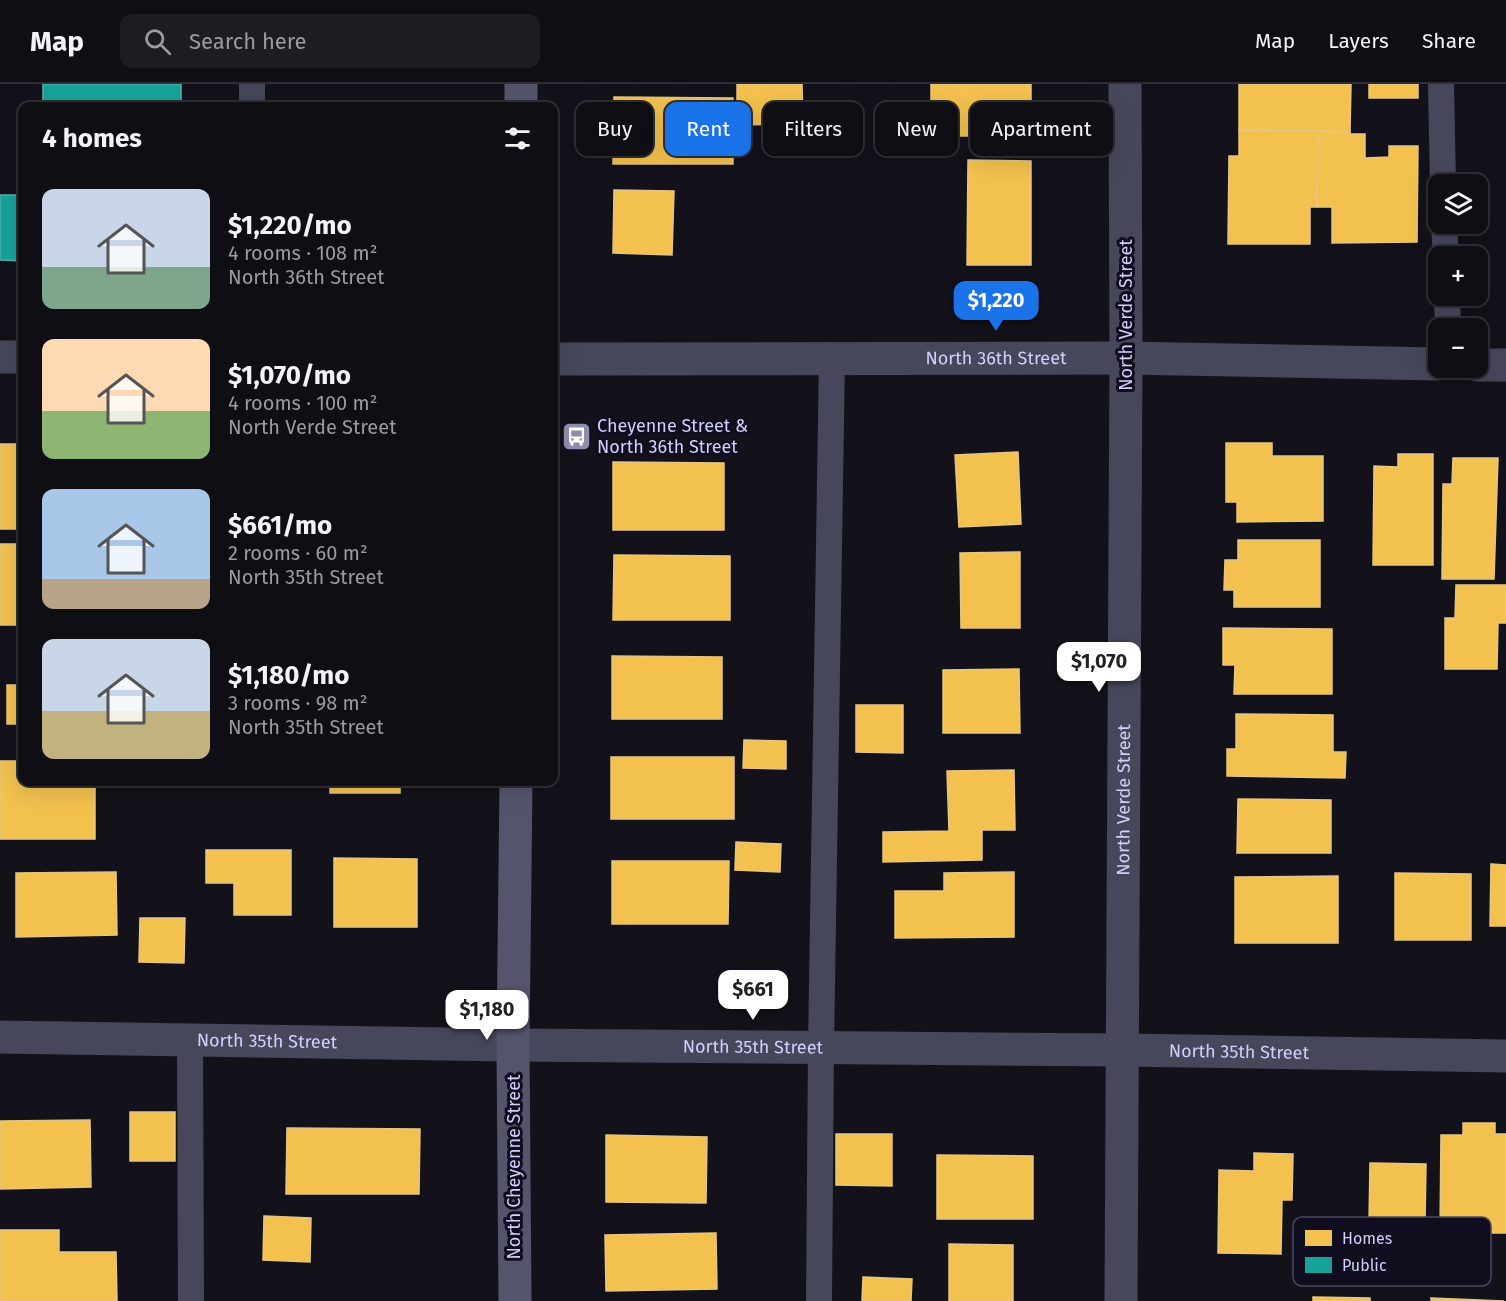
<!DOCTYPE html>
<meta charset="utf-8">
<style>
:root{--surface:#0e0e14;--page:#1c1c22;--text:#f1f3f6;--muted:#9b9ca0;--line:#2e2e34;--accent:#1a73e8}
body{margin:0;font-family:"Fira Sans",sans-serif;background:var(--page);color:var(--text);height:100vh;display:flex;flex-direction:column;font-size:22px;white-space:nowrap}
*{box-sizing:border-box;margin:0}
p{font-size:20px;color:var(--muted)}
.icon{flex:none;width:33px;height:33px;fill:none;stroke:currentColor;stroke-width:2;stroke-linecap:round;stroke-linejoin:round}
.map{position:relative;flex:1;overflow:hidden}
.side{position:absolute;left:18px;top:18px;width:540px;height:684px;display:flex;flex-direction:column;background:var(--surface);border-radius:12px;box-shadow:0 6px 24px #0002,0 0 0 2px var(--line)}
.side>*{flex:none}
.guide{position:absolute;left:576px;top:18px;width:570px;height:54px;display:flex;gap:12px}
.fabs{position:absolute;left:1428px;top:90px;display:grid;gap:12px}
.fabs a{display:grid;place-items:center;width:60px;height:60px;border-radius:12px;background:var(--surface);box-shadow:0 6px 24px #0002,0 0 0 2px var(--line);font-size:30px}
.price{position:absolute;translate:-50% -51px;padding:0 14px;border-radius:12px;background:#fff;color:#222;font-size:20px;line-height:39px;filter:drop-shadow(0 2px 3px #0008)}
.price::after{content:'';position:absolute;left:50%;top:36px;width:18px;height:14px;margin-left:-9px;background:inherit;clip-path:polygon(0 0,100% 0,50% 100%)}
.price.selected{background:var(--accent);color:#fff}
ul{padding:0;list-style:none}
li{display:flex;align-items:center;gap:18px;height:150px;padding:0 24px}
li span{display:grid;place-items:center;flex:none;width:168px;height:120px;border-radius:12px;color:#555}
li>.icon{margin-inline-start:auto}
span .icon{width:72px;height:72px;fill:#fffc;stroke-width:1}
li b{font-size:26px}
h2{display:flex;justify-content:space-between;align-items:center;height:72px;padding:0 24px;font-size:26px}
.tag{padding:0 21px;border-radius:12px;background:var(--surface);box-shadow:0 6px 24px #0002,0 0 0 2px var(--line);font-size:21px;line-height:54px}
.tag.selected{background:var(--accent);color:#fff}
header{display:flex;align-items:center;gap:36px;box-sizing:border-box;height:84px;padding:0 30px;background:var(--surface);border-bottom:2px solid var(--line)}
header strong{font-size:28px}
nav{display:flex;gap:33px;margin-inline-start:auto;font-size:21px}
.search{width:420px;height:54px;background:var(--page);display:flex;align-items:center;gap:15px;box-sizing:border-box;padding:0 21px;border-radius:12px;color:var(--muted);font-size:22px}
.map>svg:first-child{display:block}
</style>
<header>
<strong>Map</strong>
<div class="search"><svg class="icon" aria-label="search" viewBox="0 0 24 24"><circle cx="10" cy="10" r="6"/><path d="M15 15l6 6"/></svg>Search here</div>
<nav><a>Map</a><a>Layers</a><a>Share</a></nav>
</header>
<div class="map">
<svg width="1506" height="1217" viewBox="0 0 1506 1217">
<rect width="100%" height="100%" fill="#13121a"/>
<g fill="#f2c14e" stroke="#e8c582" stroke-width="1.5">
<polygon points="737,0 802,0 803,40 737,41"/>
<rect x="931" y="0" width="100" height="52"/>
<polygon points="1239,0 1351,0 1350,48 1239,46"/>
<rect x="1369" y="0" width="49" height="14"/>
<polygon points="614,13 733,14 733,80 613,80"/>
<polygon points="1239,46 1318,47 1317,123 1310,123 1310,160 1228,160 1229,72 1239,72"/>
<polygon points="1318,47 1350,48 1350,50 1365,50 1365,74 1389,73 1389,62 1418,62 1417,158 1332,159 1332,123 1317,123"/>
<polygon points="968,76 1031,77 1031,181 967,181"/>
<polygon points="614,106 674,107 672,171 613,169"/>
<polygon points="1226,359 1272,359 1272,372 1323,372 1323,437 1237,438 1237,418 1226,418"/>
<rect x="0" y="360" width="22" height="85"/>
<polygon points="1018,368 1021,440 959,443 955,371"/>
<polygon points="1398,370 1433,370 1433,481 1373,481 1374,382 1398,383"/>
<polygon points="1453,374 1498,374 1494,495 1442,495 1443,400 1452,400"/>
<polygon points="613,378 724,379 724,446 613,446"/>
<polygon points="1238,456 1320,456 1320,523 1234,523 1234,506 1224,506 1225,476 1238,476"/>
<rect x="0" y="460" width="22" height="81"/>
<polygon points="1020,468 1020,544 961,544 960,469"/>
<polygon points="614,471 730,472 730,536 613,536"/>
<polygon points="1456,501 1506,501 1506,539 1498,539 1497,585 1445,585 1445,534 1455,534"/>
<polygon points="1223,544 1332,545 1332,610 1234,610 1235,581 1223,581"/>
<polygon points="612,572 722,573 722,635 612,635"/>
<polygon points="1019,585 1020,649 943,649 943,586"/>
<rect x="7" y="601" width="15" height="39"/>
<polygon points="856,621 903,621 903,669 856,668"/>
<polygon points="1236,630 1333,631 1333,668 1346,668 1345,694 1227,692 1227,665 1236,665"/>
<polygon points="744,656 786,657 786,685 743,684"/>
<rect x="611" y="673" width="123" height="62"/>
<polygon points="0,677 22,677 22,698 95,698 95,755 0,755"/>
<polygon points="1014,686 1015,746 982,746 982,776 883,778 883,748 949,747 947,687"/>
<rect x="330" y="698" width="70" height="11"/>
<polygon points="1238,715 1331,716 1331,769 1237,769"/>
<polygon points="736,758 781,760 780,788 735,786"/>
<polygon points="206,766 291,766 291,831 234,831 234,799 206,799"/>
<polygon points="334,774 417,775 417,843 334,843"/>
<polygon points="612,777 729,777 728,840 612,840"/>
<polygon points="1491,780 1506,781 1506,842 1490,842"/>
<polygon points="116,788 117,851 16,853 16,789"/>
<polygon points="1014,788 1014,853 895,854 895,807 944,807 944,789"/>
<polygon points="1395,789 1471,790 1471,856 1395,856"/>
<polygon points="1338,792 1338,859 1235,859 1235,793"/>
<polygon points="140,834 185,834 184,879 139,878"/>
<rect x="130" y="1028" width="45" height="49"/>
<polygon points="90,1036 91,1103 0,1105 0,1037"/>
<polygon points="1463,1039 1495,1039 1495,1050 1506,1050 1506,1149 1440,1149 1441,1051 1463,1051"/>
<polygon points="287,1044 420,1045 419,1110 286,1110"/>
<polygon points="836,1050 892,1050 892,1102 836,1101"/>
<polygon points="606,1051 707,1053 706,1119 606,1118"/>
<polygon points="1254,1069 1293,1070 1292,1116 1282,1116 1281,1170 1218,1169 1219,1086 1254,1087"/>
<polygon points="937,1071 1033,1072 1033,1135 937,1135"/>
<polygon points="1370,1079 1426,1080 1424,1199 1368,1198 1369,1171 1348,1171 1349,1138 1369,1138"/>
<polygon points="264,1132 311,1134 310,1178 263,1176"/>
<polygon points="0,1146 59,1146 59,1168 116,1168 117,1217 0,1217"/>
<polygon points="716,1149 717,1205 606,1207 605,1151"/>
<polygon points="949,1160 1013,1161 1013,1217 949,1217"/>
<polygon points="863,1193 912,1195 911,1217 862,1217"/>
<polygon points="1313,1213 1370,1214 1370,1217 1313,1217"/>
<polygon points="1431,1214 1504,1217 1431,1217"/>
</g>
<g fill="#17a398" stroke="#4fb0b6" stroke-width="1.5">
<rect x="43" y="0" width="138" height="22"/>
<polygon points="0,111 22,111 22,177 0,176"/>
</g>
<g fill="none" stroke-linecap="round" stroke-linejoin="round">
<g stroke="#47475b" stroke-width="26">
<polyline points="1441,0 1443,100"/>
<polyline points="252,22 252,0"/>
<polyline points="1444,140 1446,172"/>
<polyline points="1447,212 1448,244"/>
<polyline points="190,956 191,1217"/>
<polyline points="819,1217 821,963 832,274"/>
</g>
<g stroke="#47475b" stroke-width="33">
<polyline points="0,273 22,273"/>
<path id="s1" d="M554 275 1126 274 1438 280"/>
<polyline points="1478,281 1506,281"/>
<path id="s2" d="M0 953 513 961 1122 966 1506 972"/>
<path id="s3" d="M1121 1217 1126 274 1125 0"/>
</g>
<g stroke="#54546d" stroke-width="33">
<polyline points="521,0 521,22"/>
<polyline points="515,1217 513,961 516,698"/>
</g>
</g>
<defs>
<symbol id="bus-square" viewBox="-11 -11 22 22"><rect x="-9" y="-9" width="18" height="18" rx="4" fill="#8f8dac" stroke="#100e1e"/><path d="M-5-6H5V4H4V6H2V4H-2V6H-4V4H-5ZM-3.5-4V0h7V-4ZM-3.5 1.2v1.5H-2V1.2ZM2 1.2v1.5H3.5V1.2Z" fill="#fff"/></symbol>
</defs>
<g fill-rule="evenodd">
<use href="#bus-square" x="560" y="336" width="33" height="33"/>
</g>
<g text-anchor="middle" stroke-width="6" stroke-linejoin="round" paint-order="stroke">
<g font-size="18" fill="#d2cffb" stroke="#100e1e">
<text transform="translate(1126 231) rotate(-90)" y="6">North Verde Street</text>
<text dy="6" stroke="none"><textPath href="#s1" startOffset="442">North 36th Street</textPath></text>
<text dy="6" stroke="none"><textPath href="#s3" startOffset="501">North Verde Street</textPath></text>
<text dy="6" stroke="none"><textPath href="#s2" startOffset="267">North 35th Street</textPath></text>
<text dy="6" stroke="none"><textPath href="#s2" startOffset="753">North 35th Street</textPath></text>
<text dy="6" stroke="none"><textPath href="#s2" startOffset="1239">North 35th Street</textPath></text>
<text transform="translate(514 1083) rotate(-90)" y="6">North Cheyenne Street</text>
</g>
<g font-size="18" fill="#d2cffb" stroke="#100e1e" text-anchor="start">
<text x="597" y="348">Cheyenne Street &amp;<tspan x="597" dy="21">North 36th Street</tspan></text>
</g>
</g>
<rect x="1293" y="1133" width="198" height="69" rx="9" fill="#100e1e" stroke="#4a4860" stroke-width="1.5"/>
<rect x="1305" y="1146" width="27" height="16" fill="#f2c14e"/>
<rect x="1305" y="1173" width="27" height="16" fill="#17a398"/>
<g font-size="16" fill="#d2cffb">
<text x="1342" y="1160">Homes</text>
<text x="1342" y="1187">Public</text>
</g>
</svg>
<div class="fabs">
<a><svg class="icon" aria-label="layers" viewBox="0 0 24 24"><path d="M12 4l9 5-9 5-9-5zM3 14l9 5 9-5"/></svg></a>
<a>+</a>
<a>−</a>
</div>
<b class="price selected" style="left:996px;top:248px">$1,220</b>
<b class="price" style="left:1099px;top:609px">$1,070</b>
<b class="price" style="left:753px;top:937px">$661</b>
<b class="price" style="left:487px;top:957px">$1,180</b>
<div class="guide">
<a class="tag">Buy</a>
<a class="tag selected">Rent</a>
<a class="tag">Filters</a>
<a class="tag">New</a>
<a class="tag">Apartment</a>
</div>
<section class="side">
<h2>4 homes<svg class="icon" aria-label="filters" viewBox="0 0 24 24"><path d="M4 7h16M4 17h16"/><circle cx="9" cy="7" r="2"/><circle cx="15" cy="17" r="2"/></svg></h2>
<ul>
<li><span style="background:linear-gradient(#c9d6e8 65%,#7fa58c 0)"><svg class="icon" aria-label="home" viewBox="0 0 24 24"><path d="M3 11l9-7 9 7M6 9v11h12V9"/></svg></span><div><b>$1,220/mo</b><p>4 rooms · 108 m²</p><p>North 36th Street</p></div></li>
<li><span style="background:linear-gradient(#ffd9b3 60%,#8fb573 0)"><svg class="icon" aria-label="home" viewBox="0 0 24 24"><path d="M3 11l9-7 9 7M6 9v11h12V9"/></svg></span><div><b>$1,070/mo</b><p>4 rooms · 100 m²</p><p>North Verde Street</p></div></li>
<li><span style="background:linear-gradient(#a9c7e8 75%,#b9a48a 0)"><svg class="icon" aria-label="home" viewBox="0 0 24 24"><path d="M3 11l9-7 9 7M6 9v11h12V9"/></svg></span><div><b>$661/mo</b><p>2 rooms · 60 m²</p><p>North 35th Street</p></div></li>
<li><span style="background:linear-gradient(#c9d6e8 60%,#c2b280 0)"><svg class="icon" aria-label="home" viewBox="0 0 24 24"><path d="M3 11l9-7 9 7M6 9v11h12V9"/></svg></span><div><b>$1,180/mo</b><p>3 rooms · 98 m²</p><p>North 35th Street</p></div></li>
</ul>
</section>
</div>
